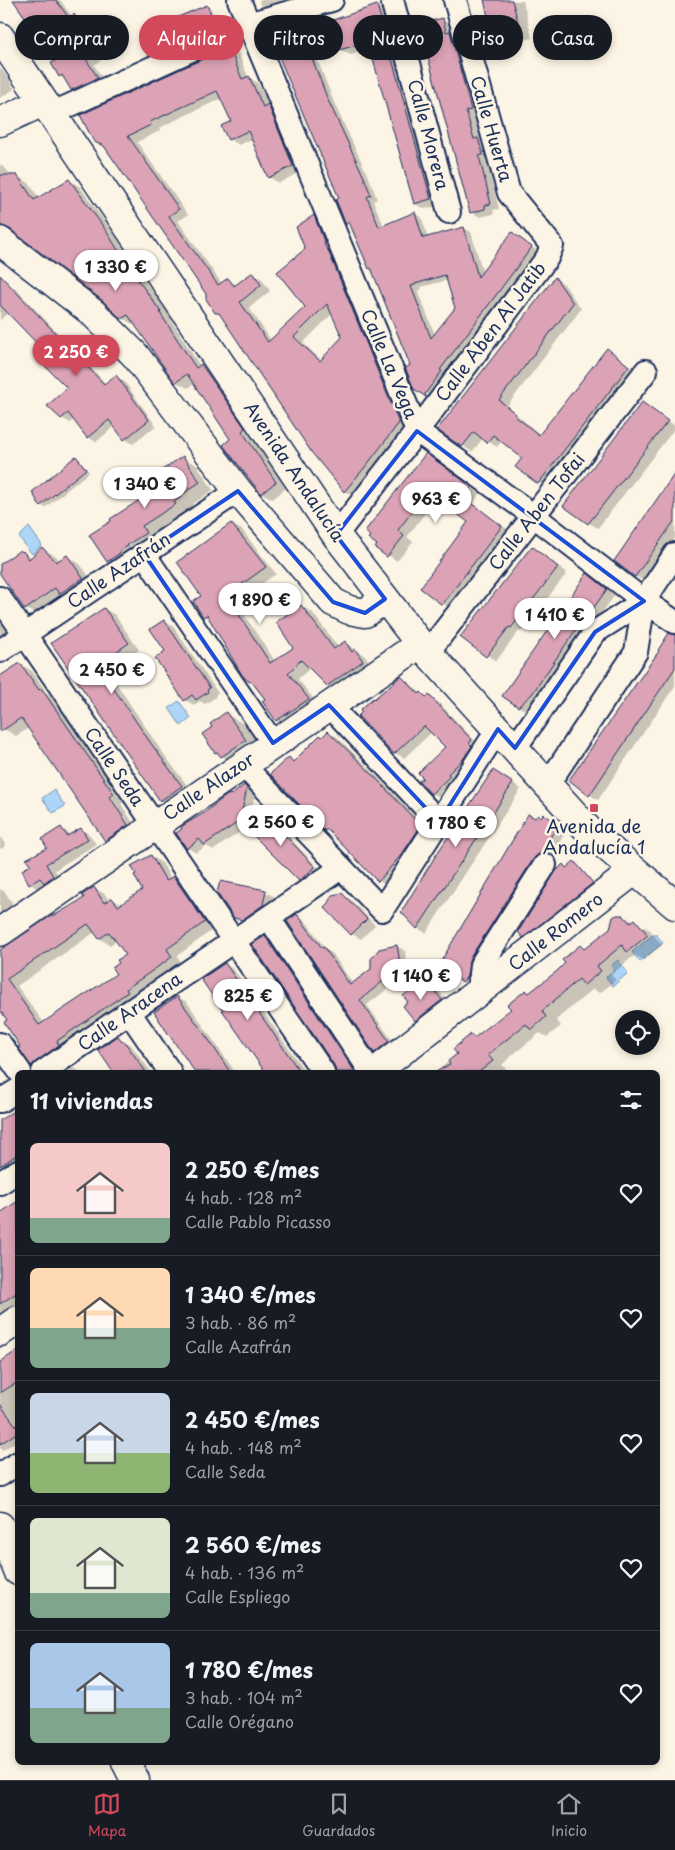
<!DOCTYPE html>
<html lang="es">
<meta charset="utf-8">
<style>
:root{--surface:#171b24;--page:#20242c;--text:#f1f3f6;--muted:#9ea1a6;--line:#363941;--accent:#d1495b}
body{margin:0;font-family:"Playpen Sans",sans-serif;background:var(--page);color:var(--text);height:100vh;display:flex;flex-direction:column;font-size:19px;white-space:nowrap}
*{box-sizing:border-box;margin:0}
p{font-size:16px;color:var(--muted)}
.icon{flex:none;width:28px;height:28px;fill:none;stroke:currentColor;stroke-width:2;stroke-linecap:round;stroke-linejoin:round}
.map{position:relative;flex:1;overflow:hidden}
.panel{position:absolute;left:15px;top:1070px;width:645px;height:695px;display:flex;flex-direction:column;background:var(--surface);border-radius:8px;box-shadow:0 2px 8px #0003}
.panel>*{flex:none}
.top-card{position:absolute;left:15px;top:15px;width:645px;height:45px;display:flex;gap:10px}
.controls{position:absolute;left:615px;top:1010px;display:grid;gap:10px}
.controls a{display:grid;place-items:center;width:45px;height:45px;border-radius:50%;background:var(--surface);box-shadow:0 2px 8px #0003;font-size:25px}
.price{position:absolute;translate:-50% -42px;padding:0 11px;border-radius:18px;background:#fff;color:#222;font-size:16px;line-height:32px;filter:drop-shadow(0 1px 2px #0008)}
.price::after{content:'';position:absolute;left:50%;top:30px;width:15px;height:11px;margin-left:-8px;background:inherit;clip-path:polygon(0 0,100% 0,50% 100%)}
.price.current{background:var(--accent);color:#fff}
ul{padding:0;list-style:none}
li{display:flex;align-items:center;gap:15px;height:125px;padding:0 15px}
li+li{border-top:1px solid var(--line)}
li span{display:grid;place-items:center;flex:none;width:140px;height:100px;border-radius:8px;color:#555}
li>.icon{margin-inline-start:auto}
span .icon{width:60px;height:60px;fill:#fffc;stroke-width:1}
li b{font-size:21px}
h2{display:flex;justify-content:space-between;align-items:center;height:60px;padding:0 15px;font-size:21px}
.chip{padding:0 18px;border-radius:22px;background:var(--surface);box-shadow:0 2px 8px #0003;font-size:18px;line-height:45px}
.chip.current{background:var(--accent);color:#fff}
.dock{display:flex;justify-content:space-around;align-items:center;height:70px;border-top:1px solid var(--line);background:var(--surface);font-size:14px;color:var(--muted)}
.dock a{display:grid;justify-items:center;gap:2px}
.dock .current{color:var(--accent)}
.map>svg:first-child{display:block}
</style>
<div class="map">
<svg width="675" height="1780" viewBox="0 0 675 1780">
<rect width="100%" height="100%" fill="#fcf5e5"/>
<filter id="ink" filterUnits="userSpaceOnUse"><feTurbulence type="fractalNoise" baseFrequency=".02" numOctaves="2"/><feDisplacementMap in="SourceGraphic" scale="10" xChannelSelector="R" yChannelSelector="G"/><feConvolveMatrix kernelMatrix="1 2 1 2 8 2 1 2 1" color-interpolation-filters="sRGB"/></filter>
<g filter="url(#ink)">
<g fill="#acd5f7" stroke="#7293ba">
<polygon points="29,527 42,545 32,554 19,537"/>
<polygon points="179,701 191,718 181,726 169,708"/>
<polygon points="54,790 65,806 53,813 42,798"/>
<polygon points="655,933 663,943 640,962 632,952"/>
<polygon points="618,960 628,973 613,986 606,977 614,970 611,966"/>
</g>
<g fill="#0003" fill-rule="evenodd">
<polygon points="22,0 60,0 72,17 74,16 83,21 94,37 101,33 110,38 117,50 94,65 106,83 81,95 72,89 65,79 60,76 56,61"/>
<polygon points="259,0 293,0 269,9 260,4"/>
<polygon points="485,0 523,1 532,38 508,44 494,36"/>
<polygon points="207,6 211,9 216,21 189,32 184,30"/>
<polygon points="377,7 387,12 441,205 425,209 415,204 371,49 350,55 340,49"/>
<polygon points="442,20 451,25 479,115 475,116 482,141 487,144 491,160 487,161 499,209 493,210 494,214 480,217 471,212"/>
<path d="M299 26 306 30 335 105 370 180 377 199 373 201 384 226 415 214 422 218 428 238 464 228 471 232 483 273 513 234 539 252 432 398 415 388 412 365 378 283 353 227 347 224ZM448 280 456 308 435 335 418 291 422 289 421 287Z"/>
<path d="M229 49 239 54 248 77 258 83 269 106 278 111 302 171 279 183 269 177 252 139 239 145 229 139 233 122 222 98 159 128 160 131 137 142 188 215 178 221 222 284 228 280 237 285 253 274 262 279 270 291 249 308 271 340 307 307 306 250 314 216 323 222 408 428 354 496 344 491 222 315 216 312 207 294 105 147 95 141ZM333 313 343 337 322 361 303 343Z"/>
<polygon points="0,64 0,68 10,80 14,89 0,98"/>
<polygon points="0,164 13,176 17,176 29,183 39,198 69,180 80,187 116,237 138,271 172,319 171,320 200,366 213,372 256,435 253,437 286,488 273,499 262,493 232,439 195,383 188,388 176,382 135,324 134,325 122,318 103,300 16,232 10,230 8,231 0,226"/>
<polygon points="555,278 564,284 581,309 507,406 541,436 607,350 638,372 548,488 538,482 524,457 502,441 497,447 483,438 472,452 439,429"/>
<polygon points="0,279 16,289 106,384 116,376 124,381 156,426 133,444 125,439 115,426 96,442 88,437 74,419 70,423 62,418 69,388 50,355 9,312 0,320"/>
<polygon points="643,403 675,426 675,428 598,528 589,523"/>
<polygon points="76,458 80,460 89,472 45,508 41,505 33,492"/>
<polygon points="183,458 197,465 213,490 193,504 194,505 187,510 188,512 121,569 108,561 150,494 166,474"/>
<polygon points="435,461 480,493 473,504 511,532 452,610 422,588 470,522 451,508 450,510 435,500 407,537 413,542 397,561 376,547"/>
<polygon points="675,475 675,538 644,581 635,576"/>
<polygon points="231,524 242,530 276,574 241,598 243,601 239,604 245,613 243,613 275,661 295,648 301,606 312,612 338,647 345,643 355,649 366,657 373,668 338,692 327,685 310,668 298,679 318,705 288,726 277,720 267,700 244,673 211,619 204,616 203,597"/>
<polygon points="42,549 56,556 60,561 67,556 80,564 96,586 39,616 26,609 0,572 0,565 23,552 33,558"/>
<polygon points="541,553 567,573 521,632 519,631 496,661 462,637"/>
<polygon points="587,575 615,595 527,712 518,706"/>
<polygon points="105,609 115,615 139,650 113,667 118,675 114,680 160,749 192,792 172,807 161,800 53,644"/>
<polygon points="0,621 11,637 0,645"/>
<polygon points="164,621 173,626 218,693 215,695 216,697 205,704 200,701 194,705 185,700 166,652"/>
<polygon points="675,636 675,686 598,800 589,794"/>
<polygon points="20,664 32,671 47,693 53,697 126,801 121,804 139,832 118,847 106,840 29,728 16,736 4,729 0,729 0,678"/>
<polygon points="401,678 410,683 420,693 438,702 480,746 441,798 432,793 421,781 446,747 432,732 404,758 395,753 375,700"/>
<polygon points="226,714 244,724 263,750 239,767 216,752"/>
<polygon points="328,732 337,737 378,777 429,831 388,886 379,881 335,836 325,830 289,759 294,762"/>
<polygon points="502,776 521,789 426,933 417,928"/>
<polygon points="244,787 255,794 248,826 214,850 206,846 196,853 188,848 234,795"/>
<polygon points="263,814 272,819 323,873 309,885 300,880"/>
<polygon points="543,816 564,828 563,831 565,833 473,986 447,973 536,820 542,818"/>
<polygon points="61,828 71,835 81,829 90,835 96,844 55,870 62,882 39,889 30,884 32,866 48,848"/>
<polygon points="0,836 6,846 0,849"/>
<path d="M151 856 162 863 171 879 174 877 184 884 215 928 177 956 182 964 41 1068 30 1062 0 1002V952L86 899 94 888 105 894 109 901 112 899 123 905 144 891ZM95 932 99 938 110 945 117 940 127 955 120 963 118 974 44 1023 17 986Z"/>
<polygon points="574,863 578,865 596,886 528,939 524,937 563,866 567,868"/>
<polygon points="0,889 5,892 13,904 4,910 6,914 0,918"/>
<polygon points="265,892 279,899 249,925 235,917"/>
<polygon points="341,894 351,900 375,925 361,939 352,934"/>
<polygon points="297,915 305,920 327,951 332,953 353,984 372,969 397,946 405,951 408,968 403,990 394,984 367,1005 396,1046 383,1057 375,1052"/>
<polygon points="623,916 650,930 662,945 643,960 635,955 611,975 616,980 600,993 593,989 556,1020 561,1026 547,1037 540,1033 511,1056 502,1065 507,1070 504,1072 436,1072 458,1054 472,1036 476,1039 512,1009 526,991 531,994 557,972 580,947 585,949 611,929"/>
<polygon points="265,937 274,942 360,1072 338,1072 335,1064"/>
<polygon points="225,964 234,970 305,1072 267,1072 203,980"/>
<polygon points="420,984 428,988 429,985 438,990 450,1006 425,1026 416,1020 410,1002"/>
<polygon points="178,997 187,1002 235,1072 197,1072 155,1012"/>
<polygon points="118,1037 131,1045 151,1072 115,1072 99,1050"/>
<polygon points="73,1068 81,1072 67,1072"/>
<polygon points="18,1115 18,1165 0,1178 0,1122"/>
<polygon points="18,1202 18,1303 0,1315 0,1214"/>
<polygon points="18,1351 18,1440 3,1450 0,1448 0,1363"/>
<polygon points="18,1480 18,1490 13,1484"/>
</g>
<g fill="#dba3b5" stroke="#1b2f5e" fill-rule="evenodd">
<polygon points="13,0 56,0 69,18 74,14 90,38 101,31 109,44 86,59 98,78 71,90 62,75 59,77 51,63 55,61"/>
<polygon points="484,0 512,0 520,30 493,37"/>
<polygon points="207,5 213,19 183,31 178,17"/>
<polygon points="377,5 431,199 414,204 368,42 339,50 330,21"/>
<polygon points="443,18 446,32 450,31 469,102 471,110 466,111 474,139 478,138 483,155 479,156 491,204 485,205 485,209 470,213 419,24"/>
<path d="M299 24 328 100 363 175 371 195 367 197 379 227 415 212 423 238 464 227 478 277 512 232 532 247 440 370 442 371 425 394 426 397 414 389 404 365 406 368 410 365 371 268 369 269 349 222 346 225 336 200 339 198 270 36ZM445 275 455 308 431 338 411 286 415 285V284Z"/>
<path d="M229 47 242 79 249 76 263 107 268 104 293 166 268 178 248 131 228 140 221 126 231 121 217 91 150 122 151 125 128 136 179 209 169 216 218 285 228 278 234 286 253 272 261 285 240 302 268 342 305 307 277 272 305 249 296 227 314 215 325 244 324 245 328 250 399 423 366 466 344 492 312 453 219 313H215L206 299V294L104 146 94 142 80 115ZM327 304 342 337 320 361 294 337Z"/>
<polygon points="0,175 17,175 34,200 69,179 105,229 126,263 161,312 160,313 196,368 201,364 245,428 242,431 276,482 261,494 223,445 230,439 187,374 175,383 128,315 121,319 103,301 10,229 0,225"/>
<polygon points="0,275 104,384 116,375 149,420 124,440 109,420 87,438 68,413 61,419 47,406 67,388 40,361 48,355 0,305"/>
<polygon points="555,277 573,303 499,400 516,414 515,416 539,435 607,348 629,366 538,484 515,467 522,458 493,435 487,443 474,432 462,447 437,430"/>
<polygon points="642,402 668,421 588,524 563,506"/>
<polygon points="426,453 472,487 464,497 502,526 442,605 420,588 468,522 442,503 440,505 426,494 398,530 404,536 387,557 375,548 377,545 368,538 370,536 365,531"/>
<polygon points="76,456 86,469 40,506 32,492"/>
<polygon points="183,456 200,482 180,496 181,497 174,502 176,504 142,526 146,533 127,545 128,546 119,551 120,553 107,562 89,535 111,521 110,519 149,494 144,487 164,473 162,470"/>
<polygon points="675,473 675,520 635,577 614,561"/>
<polygon points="231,523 266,567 231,592 233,595 229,597 235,607 234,607 270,663 293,648 276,622 301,605 334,649 345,641 352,652 355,649 363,661 327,686 301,660 288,673 309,699 276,721 262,701 265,699 252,682 248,681 242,675 207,615 203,617 193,601 201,596 177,562"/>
<polygon points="532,546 558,567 511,628 509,627 486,657 460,637"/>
<polygon points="42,547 56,562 67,555 83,578 59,594 55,588 25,610 0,574 0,564 20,550 22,552 23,551 29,559"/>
<polygon points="587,573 607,589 587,617 586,615 532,694 518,707 502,696"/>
<polygon points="104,608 129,643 103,661 108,669 104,674 150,742 182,786 160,801 51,643"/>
<polygon points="164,620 210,688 207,690 208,692 196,700 192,695 184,701 155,658 165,651 150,629"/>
<polygon points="669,633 675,635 675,668 589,796 569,780 659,651 658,650"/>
<polygon points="20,663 39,690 41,688 114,794 110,797 128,825 105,841 21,718 0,732 0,676"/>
<polygon points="401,676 419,694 421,692 426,697 429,695 472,740 469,743 472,746 464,758 448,774 450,776 431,794 419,781 423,778 418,773 445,747 424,726 394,754 358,716 362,712 360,710 373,698 374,699"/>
<polygon points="226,712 246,740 221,757 217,752 215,753 202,734 212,727 210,724"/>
<polygon points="328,731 369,771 421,826 402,854 378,882 327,829 325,831 270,774 289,757 293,762 320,735 322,737"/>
<polygon points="493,770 513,783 417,929 401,912 436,855"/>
<polygon points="244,785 247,788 240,821 204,845 199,839 187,849 176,833 181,830 182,826 204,813 227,795 233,794"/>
<polygon points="263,812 315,867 299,881 247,829"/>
<polygon points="528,814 535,818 538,815 541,817 543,814 556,822 554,825 557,826 541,853 534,858 470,958 467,976 463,982 437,968"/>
<polygon points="61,827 67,836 81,828 88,839 46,864 53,876 44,883 40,878 29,885 22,870 31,865 26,859 47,848 42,839"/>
<path d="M151 855 166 881 173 876 205 922 167 949 172 957 126 989 128 992 57 1041 59 1045 31 1066 18 1047 20 1046 4 1022 7 1020 0 1010V950L49 917 57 914 84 898 82 895 94 887 104 903 112 898 118 906 142 890 134 875 136 874 131 866ZM88 924 99 939 109 932 126 955 117 960 119 963 112 968 116 974 39 1025 7 979Z"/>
<polygon points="574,861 593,883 523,938 518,932 556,871 563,864 566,868"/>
<polygon points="220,881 266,890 263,905 242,920 234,918 217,893"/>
<polygon points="342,893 367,919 351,935 324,907 328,903 332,895"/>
<polygon points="297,914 322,948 324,947 350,985 371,969 371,959 379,949 397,945 400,963 394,986 387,978 360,1000 389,1041 374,1053 287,921"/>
<polygon points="617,915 623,915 630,923 635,919 648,935 627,952 622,945 597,966 601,971 584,985 579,979 542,1011 546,1017 531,1030 526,1024 496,1048 488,1055 493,1061 479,1072 436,1072 450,1064 448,1061 457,1054 453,1049 471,1034 474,1038 511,1009 507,1005 526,990 529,993 557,971 565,963 562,960 580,945 584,949 610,928 613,917"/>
<polygon points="265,936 355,1072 336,1072 334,1065 252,944"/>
<polygon points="225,963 260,1014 300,1072 265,1072 218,1004 201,979"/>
<polygon points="420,983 426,989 429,983 442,1000 415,1021 403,1006 408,1002 403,996"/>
<polygon points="177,996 211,1043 230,1072 195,1072 165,1029 154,1012"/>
<polygon points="118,1036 122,1041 124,1041 146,1072 113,1072 98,1050"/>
<polygon points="18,1108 18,1154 0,1166 0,1120"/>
<polygon points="18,1201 18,1292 0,1304 0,1213"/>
<polygon points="18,1350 18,1382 0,1393 0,1362"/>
<polygon points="0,1404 18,1429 18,1432 0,1444"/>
</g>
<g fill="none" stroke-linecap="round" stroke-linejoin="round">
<defs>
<g id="street">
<polyline points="239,0 417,431 534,516 644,601 675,622"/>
<polyline points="392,0 449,212"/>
<polyline points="51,114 248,24 332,0"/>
<polyline points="336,535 417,431 547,258 552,246 509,193 455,0"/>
<polyline points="144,554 273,743"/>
<polyline points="0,598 323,1072"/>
<polyline points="0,651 238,491"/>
<polyline points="428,652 646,371"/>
<polyline points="329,705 439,822"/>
<polyline points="515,748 595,632 644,601 675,554"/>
<polyline points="242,764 382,910 498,729"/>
<polyline points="548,784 636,652 644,601"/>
<polyline points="269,918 371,1072"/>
<polyline points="478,993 481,965 545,865"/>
<polyline points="129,1012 170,1072"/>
<polyline points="0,1044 20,1072"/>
<polyline points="43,1072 129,1012 341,868"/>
<polyline points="0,1101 18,1090"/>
<polyline points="0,1183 18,1171"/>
<polyline points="0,1475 18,1463"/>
</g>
<g id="secondary">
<polyline points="0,37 336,535 420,644 592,834 675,905"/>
<polyline points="0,122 43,102"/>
<polyline points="0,241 93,313 135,355 238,491 333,602 349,610 365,613 385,599"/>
<polyline points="0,932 420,644"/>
<polyline points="375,1072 634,871"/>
<polyline points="0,1332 18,1320"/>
<polyline points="0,1526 18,1571"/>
<polyline points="126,1762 135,1780"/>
</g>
</defs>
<use href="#street" stroke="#1b2f5e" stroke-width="26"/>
<use href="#secondary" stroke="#1b2f5e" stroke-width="31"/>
<use href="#street" stroke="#fcf5e5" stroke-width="22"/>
<use href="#secondary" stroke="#fcf5e5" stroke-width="28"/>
</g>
</g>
<path fill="none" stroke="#1d4ed8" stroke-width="4" stroke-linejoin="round" d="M417 431 644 601 595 632 515 748 498 729 439 822 329 705 273 743 144 554 238 491 333 602 365 613 385 599 336 535Z"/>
<rect fill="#d1495b" stroke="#fcf5e5" stroke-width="2" x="589" y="803" width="10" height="10" rx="2.5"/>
<g text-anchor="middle" stroke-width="5" stroke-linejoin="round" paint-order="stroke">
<g font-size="18" fill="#1b2f5e" stroke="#fcf5e5">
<text transform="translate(491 129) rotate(74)" y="6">Calle Huerta</text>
<text transform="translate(428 135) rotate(75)" y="6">Calle Morera</text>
<text transform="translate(491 332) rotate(-53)" y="6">Calle Aben Al Jatib</text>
<text transform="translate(389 364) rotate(67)" y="6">Calle La Vega</text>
<text transform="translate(294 472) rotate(56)" y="6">Avenida Andalucía</text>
<text transform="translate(537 512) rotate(-52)" y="6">Calle Aben Tofai</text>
<text transform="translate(119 571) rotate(-34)" y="6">Calle Azafrán</text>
<text transform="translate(114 767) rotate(56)" y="6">Calle Seda</text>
<text transform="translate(209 787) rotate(-34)" y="6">Calle Alazor</text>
<text transform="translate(556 932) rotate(-38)" y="6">Calle Romero</text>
<text transform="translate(130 1012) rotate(-35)" y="6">Calle Aracena</text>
</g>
<g font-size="18" fill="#1b2f5e" stroke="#fcf5e5">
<text x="594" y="833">Avenida de<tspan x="594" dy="21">Andalucía 1</tspan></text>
</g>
</g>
</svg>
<div class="controls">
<a><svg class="icon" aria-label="locate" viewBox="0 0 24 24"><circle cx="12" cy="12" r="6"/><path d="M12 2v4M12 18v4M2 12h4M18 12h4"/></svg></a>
</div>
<b class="price" style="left:116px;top:292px">1 330 €</b>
<b class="price current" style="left:76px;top:377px">2 250 €</b>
<b class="price" style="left:145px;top:509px">1 340 €</b>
<b class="price" style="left:436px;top:524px">963 €</b>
<b class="price" style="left:260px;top:625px">1 890 €</b>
<b class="price" style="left:555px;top:640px">1 410 €</b>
<b class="price" style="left:112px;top:695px">2 450 €</b>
<b class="price" style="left:281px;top:847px">2 560 €</b>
<b class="price" style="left:456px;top:848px">1 780 €</b>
<b class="price" style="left:421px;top:1001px">1 140 €</b>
<b class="price" style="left:248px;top:1021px">825 €</b>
<div class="top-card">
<a class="chip">Comprar</a>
<a class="chip current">Alquilar</a>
<a class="chip">Filtros</a>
<a class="chip">Nuevo</a>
<a class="chip">Piso</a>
<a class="chip">Casa</a>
</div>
<section class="panel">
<h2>11 viviendas<svg class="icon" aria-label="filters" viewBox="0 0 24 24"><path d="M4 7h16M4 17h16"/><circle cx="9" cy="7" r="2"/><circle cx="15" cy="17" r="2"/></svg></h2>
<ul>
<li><span style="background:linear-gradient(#f6c9c9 75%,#7fa58c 0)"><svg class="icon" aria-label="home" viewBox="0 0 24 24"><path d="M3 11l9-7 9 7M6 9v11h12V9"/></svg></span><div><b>2 250 €/mes</b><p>4 hab. · 128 m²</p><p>Calle Pablo Picasso</p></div><svg class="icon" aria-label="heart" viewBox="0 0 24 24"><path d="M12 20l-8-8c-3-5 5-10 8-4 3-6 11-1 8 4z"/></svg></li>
<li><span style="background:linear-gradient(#ffd9b3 60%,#7fa58c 0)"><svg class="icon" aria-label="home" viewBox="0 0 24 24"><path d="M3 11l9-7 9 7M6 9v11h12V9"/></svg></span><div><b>1 340 €/mes</b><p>3 hab. · 86 m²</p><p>Calle Azafrán</p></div><svg class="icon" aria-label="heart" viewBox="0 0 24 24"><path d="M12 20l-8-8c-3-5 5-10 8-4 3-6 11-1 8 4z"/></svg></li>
<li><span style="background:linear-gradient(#c9d6e8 60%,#8fb573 0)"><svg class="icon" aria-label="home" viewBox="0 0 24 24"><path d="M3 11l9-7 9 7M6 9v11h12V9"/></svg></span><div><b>2 450 €/mes</b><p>4 hab. · 148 m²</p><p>Calle Seda</p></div><svg class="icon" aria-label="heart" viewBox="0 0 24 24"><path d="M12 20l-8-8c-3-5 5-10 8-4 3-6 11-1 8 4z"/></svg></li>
<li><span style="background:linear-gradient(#dfe7d0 75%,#7fa58c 0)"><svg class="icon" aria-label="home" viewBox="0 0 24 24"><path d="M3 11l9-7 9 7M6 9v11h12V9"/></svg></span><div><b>2 560 €/mes</b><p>4 hab. · 136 m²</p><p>Calle Espliego</p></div><svg class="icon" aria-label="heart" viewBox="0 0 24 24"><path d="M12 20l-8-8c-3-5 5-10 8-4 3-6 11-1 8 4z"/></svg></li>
<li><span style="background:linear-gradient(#a9c7e8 65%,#7fa58c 0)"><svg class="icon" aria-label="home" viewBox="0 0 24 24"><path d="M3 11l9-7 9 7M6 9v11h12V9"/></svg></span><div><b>1 780 €/mes</b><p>3 hab. · 104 m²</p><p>Calle Orégano</p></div><svg class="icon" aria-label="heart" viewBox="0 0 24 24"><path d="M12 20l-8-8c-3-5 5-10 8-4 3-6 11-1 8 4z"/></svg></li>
</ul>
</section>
</div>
<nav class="dock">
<a class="current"><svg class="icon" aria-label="map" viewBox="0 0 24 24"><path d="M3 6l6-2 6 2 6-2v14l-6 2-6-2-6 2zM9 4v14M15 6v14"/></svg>Mapa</a>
<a><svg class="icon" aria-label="saved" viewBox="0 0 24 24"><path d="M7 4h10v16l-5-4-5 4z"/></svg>Guardados</a>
<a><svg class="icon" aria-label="home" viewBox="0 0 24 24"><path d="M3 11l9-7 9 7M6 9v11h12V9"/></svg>Inicio</a>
</nav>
